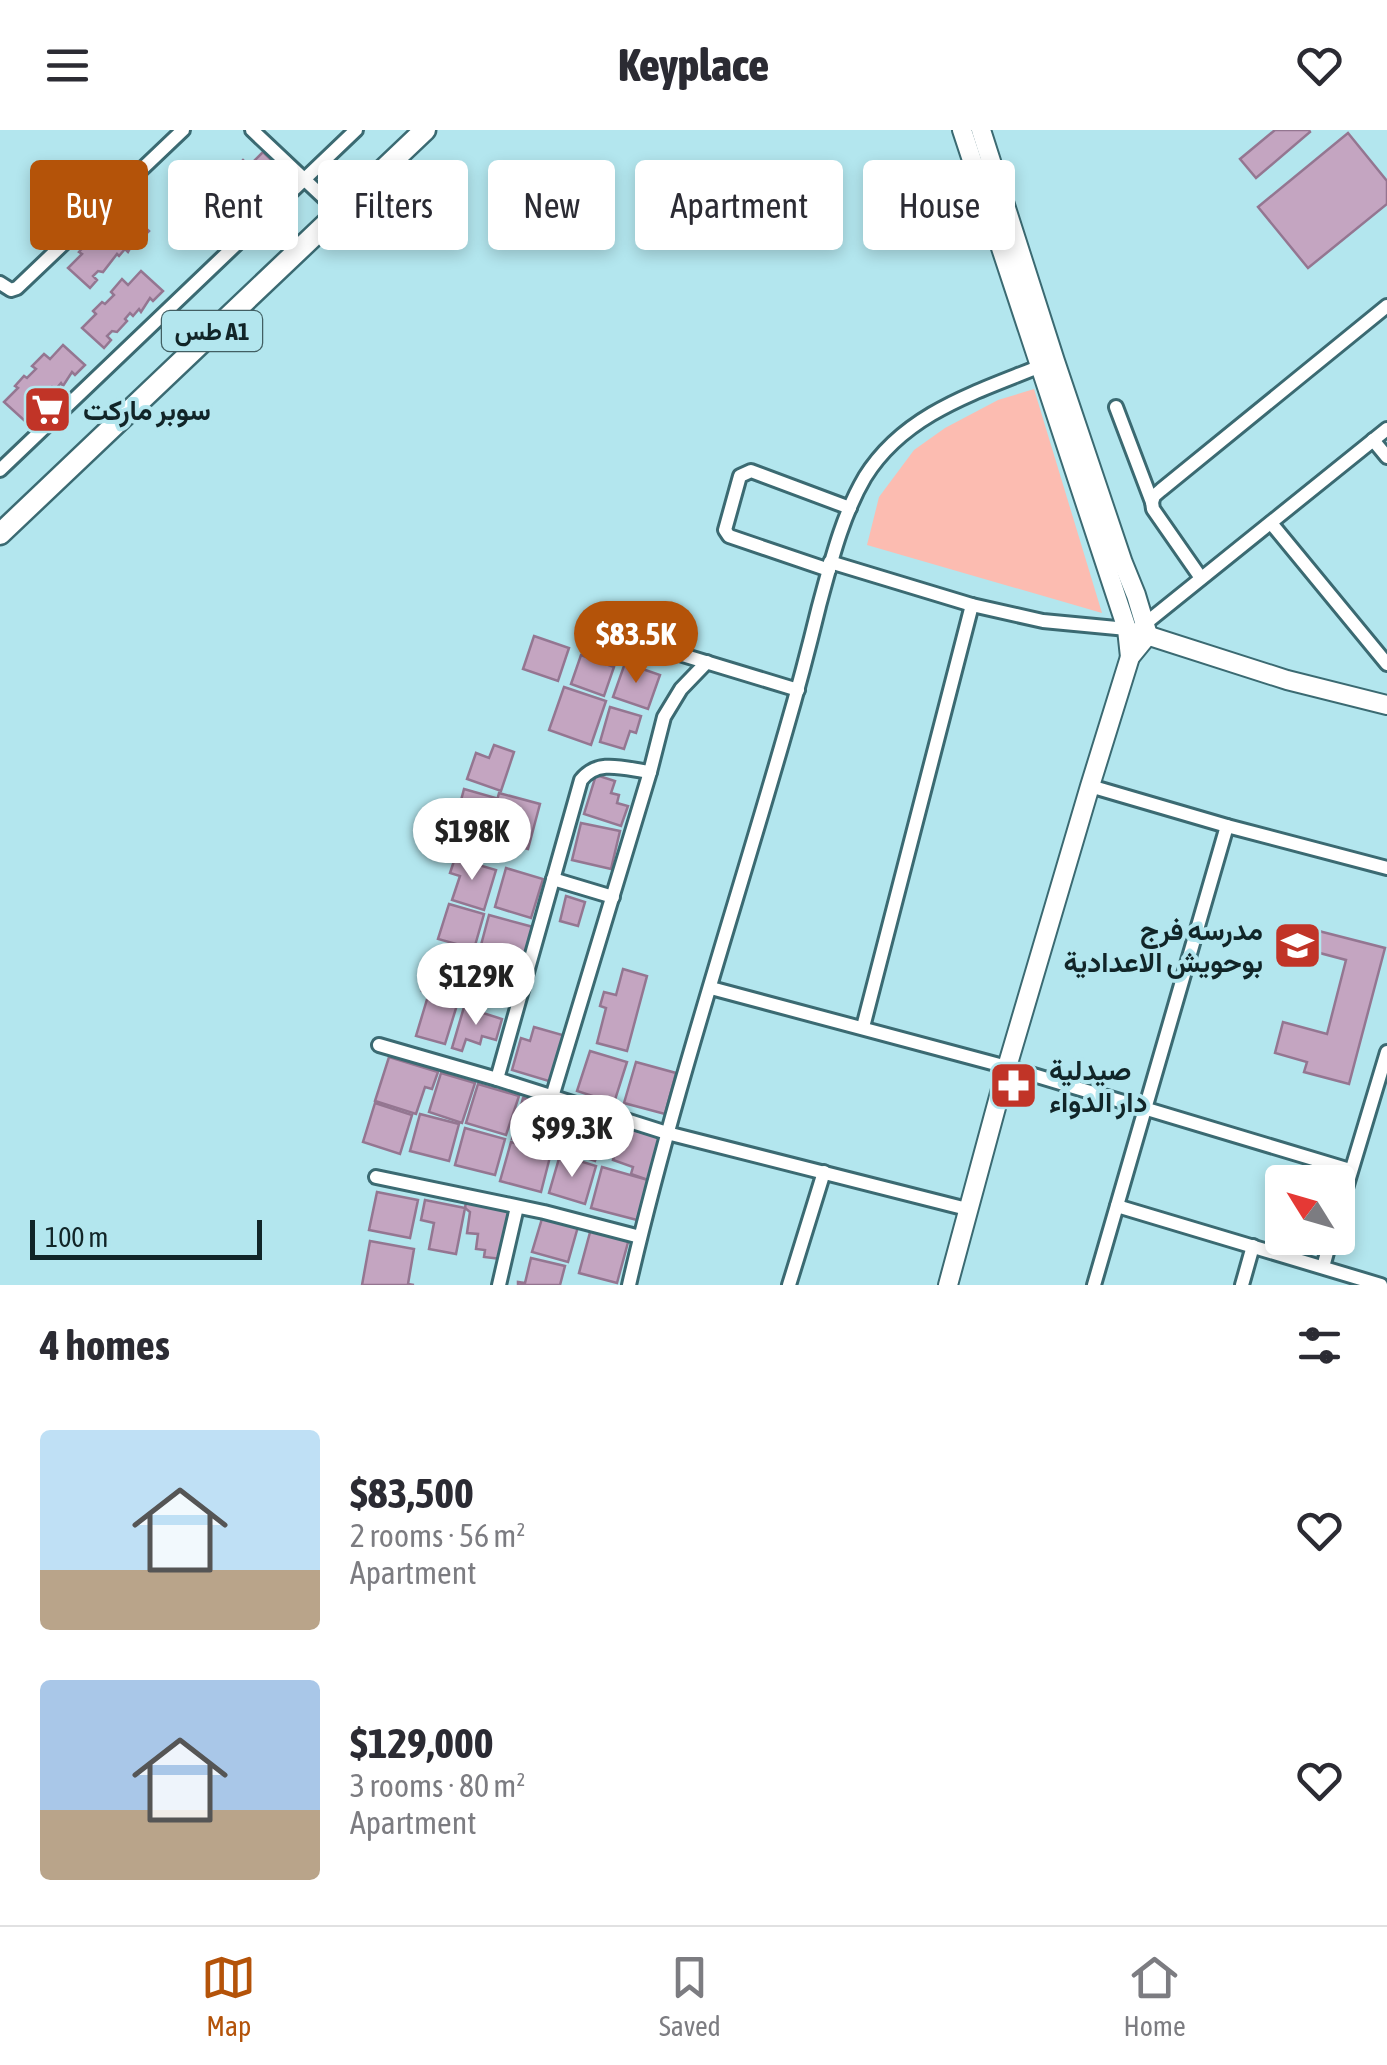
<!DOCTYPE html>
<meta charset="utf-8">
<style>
:root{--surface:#fff;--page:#f7f7f7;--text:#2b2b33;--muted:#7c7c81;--line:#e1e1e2;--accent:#b45309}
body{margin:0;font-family:"Asap Condensed",Vazirmatn,sans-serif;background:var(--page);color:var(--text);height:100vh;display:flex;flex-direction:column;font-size:38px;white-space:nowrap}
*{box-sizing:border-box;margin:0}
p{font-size:32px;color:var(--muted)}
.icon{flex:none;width:55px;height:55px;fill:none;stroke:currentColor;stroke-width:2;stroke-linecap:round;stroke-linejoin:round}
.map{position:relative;height:1155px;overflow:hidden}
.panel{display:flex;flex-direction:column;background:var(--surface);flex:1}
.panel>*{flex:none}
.guide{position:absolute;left:30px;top:30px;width:1328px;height:90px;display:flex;gap:20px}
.needle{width:65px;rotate:307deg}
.buttons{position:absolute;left:1265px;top:1035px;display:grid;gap:20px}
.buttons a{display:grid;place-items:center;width:90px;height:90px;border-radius:10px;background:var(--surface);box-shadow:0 5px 15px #0003;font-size:50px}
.scale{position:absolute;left:30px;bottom:25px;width:232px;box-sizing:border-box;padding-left:10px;border:5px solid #112528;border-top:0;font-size:28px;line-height:35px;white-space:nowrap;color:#112528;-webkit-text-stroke:8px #b3e6ee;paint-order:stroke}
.price{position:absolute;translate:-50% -85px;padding:0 22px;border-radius:35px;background:#fff;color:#222;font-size:32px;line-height:65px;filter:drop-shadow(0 2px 5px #0008)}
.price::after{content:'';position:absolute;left:50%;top:60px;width:30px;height:22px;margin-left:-15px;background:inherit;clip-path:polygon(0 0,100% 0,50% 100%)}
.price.active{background:var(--accent);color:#fff}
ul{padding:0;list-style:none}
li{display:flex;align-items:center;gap:30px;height:250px;padding:0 40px}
li span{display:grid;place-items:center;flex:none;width:280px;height:200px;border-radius:10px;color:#555}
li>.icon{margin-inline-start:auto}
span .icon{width:120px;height:120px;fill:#fffc;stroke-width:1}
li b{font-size:42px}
h2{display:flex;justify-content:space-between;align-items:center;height:120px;padding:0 40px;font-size:42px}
.pill{padding:0 35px;border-radius:10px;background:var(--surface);box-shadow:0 5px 15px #0003;font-size:35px;line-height:90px}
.pill.active{background:var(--accent);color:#fff}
header{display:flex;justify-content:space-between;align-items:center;height:130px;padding:0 40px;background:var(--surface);font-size:45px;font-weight:800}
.tab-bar{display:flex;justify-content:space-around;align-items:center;height:140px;border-top:2px solid var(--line);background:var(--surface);font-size:28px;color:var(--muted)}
.tab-bar a{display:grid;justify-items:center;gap:5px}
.tab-bar .active{color:var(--accent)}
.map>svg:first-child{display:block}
</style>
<header><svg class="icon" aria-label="menu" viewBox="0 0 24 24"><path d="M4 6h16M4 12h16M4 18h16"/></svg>Keyplace<svg class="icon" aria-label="heart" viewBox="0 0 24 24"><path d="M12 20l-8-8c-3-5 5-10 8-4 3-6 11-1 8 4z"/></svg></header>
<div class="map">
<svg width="1387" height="1155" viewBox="0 0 1387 1155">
<rect width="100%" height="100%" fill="#b3e6ee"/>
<polygon fill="#fcbcb1" points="1034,259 1102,483 867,415 879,367 914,320 945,298 998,270"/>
<g fill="#c4a5c1" stroke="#947691" stroke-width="2.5">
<polygon points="1275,0 1309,0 1310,2 1256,48 1240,29"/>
<polygon points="1348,3 1387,51 1387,74 1308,138 1258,77"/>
<polygon points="263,22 284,42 275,52 272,49 268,53 270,55 263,63 260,60 254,66 252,64 238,82 234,81 228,87 233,91 225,98 204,78 217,64 215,62 224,52 227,55 235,46 232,42 243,30 249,36"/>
<polygon points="127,81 149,101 139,111 136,108 128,122 125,119 119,126 117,124 103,142 98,141 93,146 97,150 90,158 68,138 82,124 79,122 88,112 91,114 100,105 97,102 108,89 114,95"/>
<polygon points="141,141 163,161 153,171 150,168 141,182 139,179 133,186 130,183 125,189 127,191 117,202 112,201 107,206 111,210 104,218 82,198 96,184 93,181 102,172 105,174 114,165 111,162 122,149 128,155"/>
<polygon points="63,215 85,235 75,245 72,242 63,256 61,253 55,260 52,257 47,263 49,265 39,276 34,274 29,280 33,284 26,292 4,272 18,258 15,256 24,246 27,248 36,239 32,236 44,224 50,229"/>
<polygon points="534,506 569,518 558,551 523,539"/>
<polygon points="581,525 614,537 604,566 571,554"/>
<polygon points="625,533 660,545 648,579 613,567"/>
<polygon points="564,557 606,571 591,615 549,600"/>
<polygon points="610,577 641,586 636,603 630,601 624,619 600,612"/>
<polygon points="494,615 514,622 501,661 467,649 476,623 489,628"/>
<polygon points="596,645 615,651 611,663 619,665 617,673 628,676 621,696 584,684"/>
<polygon points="464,659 496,668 486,706 454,697"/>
<polygon points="499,663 540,674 528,719 487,708"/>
<polygon points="581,693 620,701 611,739 572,730"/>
<polygon points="455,728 496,740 484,780 452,770 460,746 450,743"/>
<polygon points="506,738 543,749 531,788 495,777"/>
<polygon points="566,766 585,772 578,796 560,791"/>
<polygon points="449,774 484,784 474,819 438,809"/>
<polygon points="489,785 533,797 524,832 490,823 488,833 477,830"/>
<polygon points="1307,798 1385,818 1349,954 1304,942 1307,932 1275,923 1283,892 1327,904 1346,830 1301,818"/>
<polygon points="432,827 467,836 457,871 422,861"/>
<polygon points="623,839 647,846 627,921 597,913 606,878 600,876 604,862 616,865"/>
<polygon points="428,866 457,875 445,914 416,906"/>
<polygon points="464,877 502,889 496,910 482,906 480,914 466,909 462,921 452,918"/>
<polygon points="534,897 566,906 552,952 512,940 521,908 530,911"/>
<polygon points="590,921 627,932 614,973 577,961"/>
<polygon points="389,927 438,942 432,959 425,957 416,984 375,971"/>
<polygon points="636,932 676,943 665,984 624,973"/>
<polygon points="441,943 475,953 462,993 429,982"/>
<polygon points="478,954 519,966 506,1005 466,993"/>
<polygon points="523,968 562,979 551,1019 512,1009"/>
<polygon points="375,973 412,985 400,1024 363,1012"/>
<polygon points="568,981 608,993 595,1031 556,1018"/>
<polygon points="420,984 459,994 449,1031 410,1021"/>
<polygon points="623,997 661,1008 648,1050 631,1044 633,1037 613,1030"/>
<polygon points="465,998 505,1009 495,1045 455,1035"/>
<polygon points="511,1012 551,1023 541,1062 500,1051"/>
<polygon points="560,1025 596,1036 585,1074 549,1063"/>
<polygon points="602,1037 648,1050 637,1090 591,1078"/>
<polygon points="377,1062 418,1070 410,1108 369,1100"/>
<polygon points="467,1066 510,1071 502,1129 484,1127 485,1120 476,1119 478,1104 467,1103 470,1082 465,1078"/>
<polygon points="425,1070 465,1078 456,1124 429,1119 434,1093 421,1090"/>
<polygon points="544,1082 579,1093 568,1132 532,1122"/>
<polygon points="592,1095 630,1105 617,1153 579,1143"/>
<polygon points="370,1111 414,1119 408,1154 414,1155 362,1155"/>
<polygon points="531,1128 565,1136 560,1155 518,1155 518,1152 525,1153"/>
</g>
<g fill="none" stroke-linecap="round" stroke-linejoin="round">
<defs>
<g id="minor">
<polyline points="252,0 339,82"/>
<polyline points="0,153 11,160 17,158 183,0"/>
<polyline points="1116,277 1152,372 1153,379 1201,448"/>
<polyline points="1373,310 1387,327"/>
<polyline points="0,340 356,0"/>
<polyline points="1152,372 1154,366 1161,360 1387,176"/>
<polyline points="1271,393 1387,534"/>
<polyline points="830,432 972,475 1043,491 1127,499"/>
<polyline points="829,440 729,406 725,400 740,346 751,341 850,378"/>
<polyline points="1146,493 1387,299"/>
<polyline points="610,503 798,560"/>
<polyline points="1090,656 1227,696 1387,738"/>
<polyline points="553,749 613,767"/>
<polyline points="711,858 1007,937 1350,1040"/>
<polyline points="863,897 972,475"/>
<polyline points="379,915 497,949 667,1003 967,1079"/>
<path d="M497 949 581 650C598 628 625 639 650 642"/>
<polyline points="552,967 650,642 664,587 681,559 707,532"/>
<polyline points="376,1047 544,1082 640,1107"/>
<polyline points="1117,1076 1381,1155"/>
<polyline points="1338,1085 1387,922"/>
<polyline points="1323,1137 1331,1108"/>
<polyline points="499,1155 517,1077"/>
<path d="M629 1155C672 968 733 785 786 600 798 559 809 517 819 476 831 432 842 386 865 347 906 281 981 261 1048 233"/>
<polyline points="789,1155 824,1042"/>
<polyline points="1094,1155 1227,696"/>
<polyline points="1242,1155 1253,1116"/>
</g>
<g id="secondary">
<polyline points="962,0 1127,499 1130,527"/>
<polyline points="1137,502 1287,550 1387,575"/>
<polyline points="948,1155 1007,937 1090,656 1130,527 1148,505 1136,465 1123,433 1055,231 981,0"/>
</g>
<polyline id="trunk" points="0,404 425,0"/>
</defs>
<use href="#minor" stroke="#3b6a72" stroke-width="18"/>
<use href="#secondary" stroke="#3b6a72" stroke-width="22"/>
<use href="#trunk" stroke="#3b6a72" stroke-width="25"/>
<use href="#minor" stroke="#fff" stroke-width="12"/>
<use href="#secondary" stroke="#fff" stroke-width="18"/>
<use href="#trunk" stroke="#fff" stroke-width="20"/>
</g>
<defs>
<symbol id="supermarket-square" viewBox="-11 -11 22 22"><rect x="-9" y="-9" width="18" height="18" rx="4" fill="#c13427" stroke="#b3e6ee"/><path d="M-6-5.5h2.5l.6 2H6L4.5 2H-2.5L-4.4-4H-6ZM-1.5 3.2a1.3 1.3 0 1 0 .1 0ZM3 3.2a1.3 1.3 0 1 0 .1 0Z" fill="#fff"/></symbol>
<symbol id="school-square" viewBox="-11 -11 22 22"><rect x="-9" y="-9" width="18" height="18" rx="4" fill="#c13427" stroke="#b3e6ee"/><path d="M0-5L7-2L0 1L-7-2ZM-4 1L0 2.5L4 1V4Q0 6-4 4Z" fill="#fff"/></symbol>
<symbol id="pharmacy-square" viewBox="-11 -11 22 22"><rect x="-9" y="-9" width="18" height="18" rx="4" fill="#c13427" stroke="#b3e6ee"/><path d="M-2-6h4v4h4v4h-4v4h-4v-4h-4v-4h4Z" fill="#fff"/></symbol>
</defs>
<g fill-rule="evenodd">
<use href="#supermarket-square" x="20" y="252" width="55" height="55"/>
<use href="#school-square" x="1270" y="788" width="55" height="55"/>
<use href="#pharmacy-square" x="986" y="928" width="55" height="55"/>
</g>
<g text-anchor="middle" stroke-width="8" stroke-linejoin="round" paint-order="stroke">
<rect fill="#b3e6ee" stroke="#425f63" stroke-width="2.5" x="162" y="181" width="100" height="40" rx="8"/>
<g font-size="25" font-weight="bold" fill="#112528">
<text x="212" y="210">طس A1</text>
</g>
<g font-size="28" font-weight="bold" fill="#112528" stroke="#b3e6ee" text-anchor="start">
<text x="83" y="290">سوبر ماركت</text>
<text x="1263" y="810" text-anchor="end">مدرسه فرج<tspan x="1263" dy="32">بوحويش الاعدادية</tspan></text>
<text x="1049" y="950">صيدلية<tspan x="1049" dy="32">دار الدواء</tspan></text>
</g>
</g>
</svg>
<div class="buttons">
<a><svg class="needle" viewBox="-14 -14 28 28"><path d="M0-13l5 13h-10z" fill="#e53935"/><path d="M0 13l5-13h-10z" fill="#7c7c81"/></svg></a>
</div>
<div class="scale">100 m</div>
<b class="price active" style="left:636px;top:556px">$83.5K</b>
<b class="price" style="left:472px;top:753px">$198K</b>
<b class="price" style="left:476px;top:898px">$129K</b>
<b class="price" style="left:572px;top:1050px">$99.3K</b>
<div class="guide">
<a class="pill active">Buy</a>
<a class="pill">Rent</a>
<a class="pill">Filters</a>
<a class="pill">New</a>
<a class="pill">Apartment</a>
<a class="pill">House</a>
</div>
</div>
<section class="panel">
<h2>4 homes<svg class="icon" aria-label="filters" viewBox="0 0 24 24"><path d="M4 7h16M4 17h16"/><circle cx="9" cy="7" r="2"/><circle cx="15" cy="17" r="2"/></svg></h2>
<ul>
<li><span style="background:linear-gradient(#bfe0f5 70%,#b9a48a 0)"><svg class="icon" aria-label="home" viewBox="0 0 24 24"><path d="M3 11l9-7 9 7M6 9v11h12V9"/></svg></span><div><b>$83,500</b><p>2 rooms · 56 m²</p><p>Apartment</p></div><svg class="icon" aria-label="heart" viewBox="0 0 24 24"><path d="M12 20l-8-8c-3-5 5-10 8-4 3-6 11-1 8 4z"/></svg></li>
<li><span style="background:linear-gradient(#a9c7e8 65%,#b9a48a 0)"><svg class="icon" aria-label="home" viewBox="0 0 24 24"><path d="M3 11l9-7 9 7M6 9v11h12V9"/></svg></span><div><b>$129,000</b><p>3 rooms · 80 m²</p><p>Apartment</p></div><svg class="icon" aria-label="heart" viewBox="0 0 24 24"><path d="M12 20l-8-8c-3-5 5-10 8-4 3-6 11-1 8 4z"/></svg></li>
</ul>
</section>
<nav class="tab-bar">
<a class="active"><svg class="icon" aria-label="map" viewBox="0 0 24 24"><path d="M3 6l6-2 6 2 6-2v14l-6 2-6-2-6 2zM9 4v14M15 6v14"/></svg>Map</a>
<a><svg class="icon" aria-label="saved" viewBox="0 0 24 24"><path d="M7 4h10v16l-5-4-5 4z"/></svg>Saved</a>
<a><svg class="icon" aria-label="home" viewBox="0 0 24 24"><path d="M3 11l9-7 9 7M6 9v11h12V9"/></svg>Home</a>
</nav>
